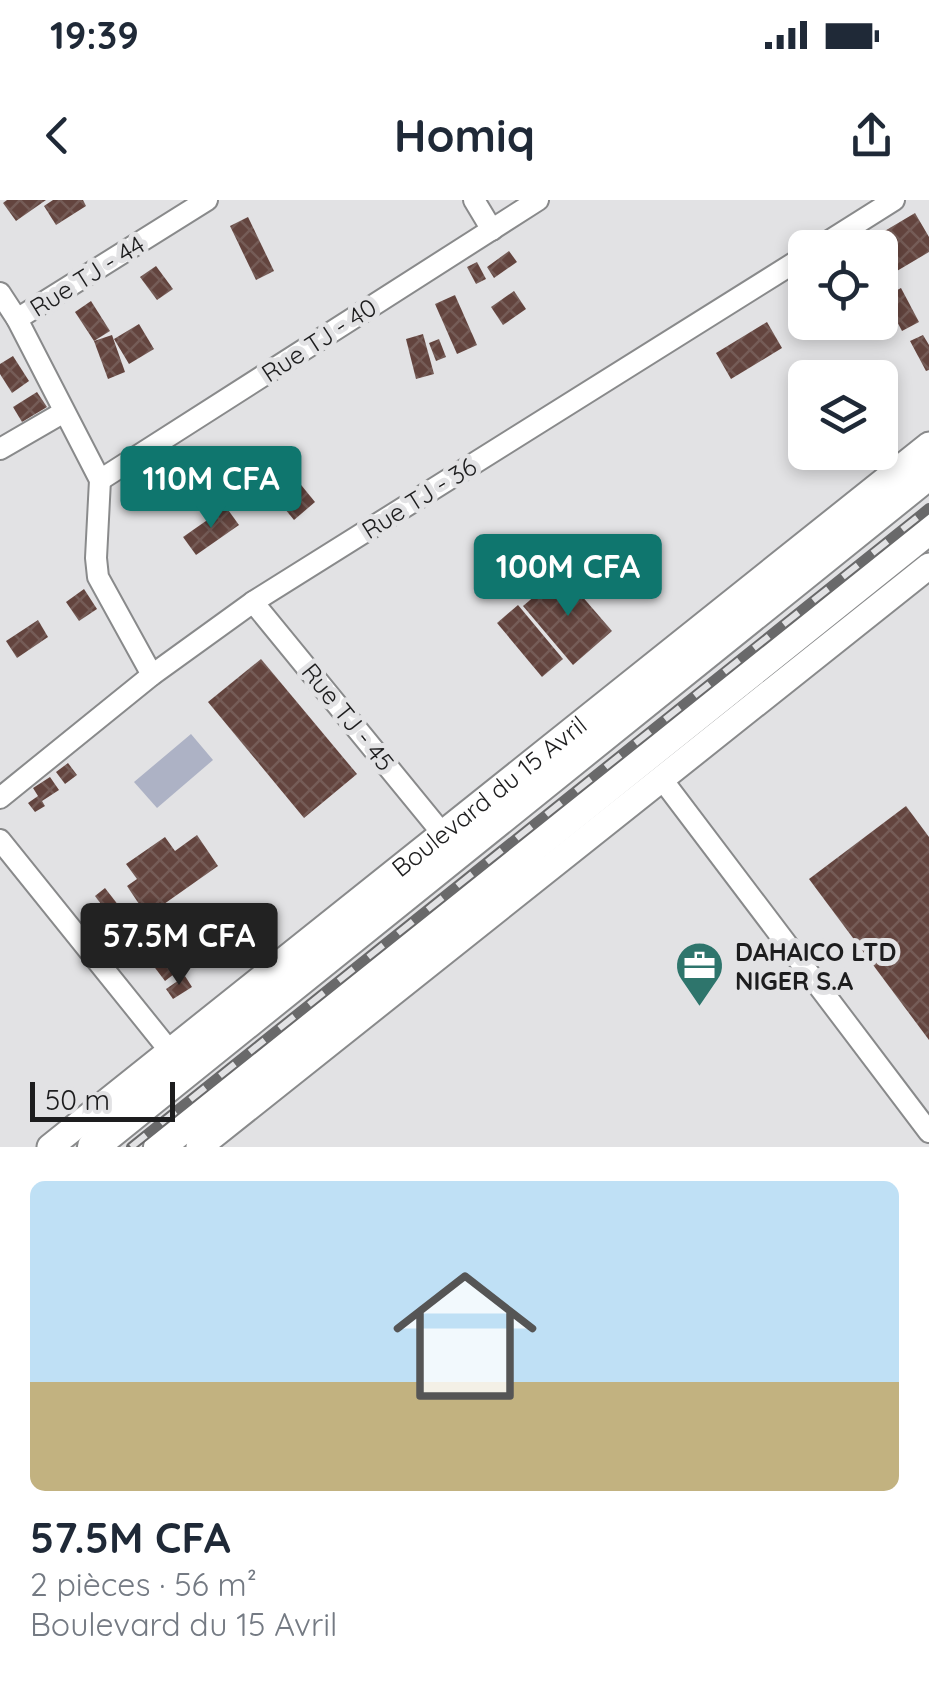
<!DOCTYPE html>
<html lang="fr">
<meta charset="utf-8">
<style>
:root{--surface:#fff;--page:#f2f2f3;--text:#1f2937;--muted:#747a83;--line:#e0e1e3;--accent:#0f766e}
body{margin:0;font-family:Quicksand,sans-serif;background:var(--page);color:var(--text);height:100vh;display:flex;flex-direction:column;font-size:38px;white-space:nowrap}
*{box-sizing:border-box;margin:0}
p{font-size:32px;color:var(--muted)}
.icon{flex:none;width:55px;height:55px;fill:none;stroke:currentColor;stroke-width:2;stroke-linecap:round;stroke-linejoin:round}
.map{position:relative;height:947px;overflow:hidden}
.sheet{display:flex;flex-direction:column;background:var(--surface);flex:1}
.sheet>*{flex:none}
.fabs{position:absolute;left:788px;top:30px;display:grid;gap:20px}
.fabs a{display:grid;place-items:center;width:110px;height:110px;border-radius:15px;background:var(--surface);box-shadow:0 5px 15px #0003;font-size:50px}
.scale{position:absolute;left:30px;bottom:25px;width:145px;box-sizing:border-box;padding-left:10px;border:5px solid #1d1d1e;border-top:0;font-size:28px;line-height:35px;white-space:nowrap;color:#1d1d1e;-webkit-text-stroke:8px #e2e2e4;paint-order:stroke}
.price{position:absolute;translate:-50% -85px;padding:0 22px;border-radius:10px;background:var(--accent);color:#fff;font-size:32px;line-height:65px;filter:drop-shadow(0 2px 5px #0008)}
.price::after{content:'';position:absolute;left:50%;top:60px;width:30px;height:22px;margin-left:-15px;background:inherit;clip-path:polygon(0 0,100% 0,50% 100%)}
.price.current{background:#222;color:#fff}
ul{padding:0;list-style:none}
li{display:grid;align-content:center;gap:20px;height:530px;padding:0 30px}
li+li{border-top:2px solid var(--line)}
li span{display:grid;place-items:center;height:310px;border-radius:15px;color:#555}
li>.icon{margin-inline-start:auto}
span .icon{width:180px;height:180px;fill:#fffc;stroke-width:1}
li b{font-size:42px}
.status{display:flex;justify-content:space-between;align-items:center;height:70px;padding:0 50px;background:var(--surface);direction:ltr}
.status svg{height:28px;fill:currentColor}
header{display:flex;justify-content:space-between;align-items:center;height:130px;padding:0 30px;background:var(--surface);font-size:45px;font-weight:700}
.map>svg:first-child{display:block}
</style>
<div class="status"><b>19:39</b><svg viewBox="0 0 49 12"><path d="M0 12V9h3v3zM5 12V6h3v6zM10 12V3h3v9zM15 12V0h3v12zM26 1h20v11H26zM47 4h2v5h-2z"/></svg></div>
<header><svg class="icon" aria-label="back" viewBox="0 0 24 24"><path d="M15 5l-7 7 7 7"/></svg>Homiq<svg class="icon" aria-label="share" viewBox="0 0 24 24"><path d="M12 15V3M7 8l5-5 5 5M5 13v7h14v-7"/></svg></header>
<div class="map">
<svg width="929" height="947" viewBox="0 0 929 947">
<defs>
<pattern id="building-cross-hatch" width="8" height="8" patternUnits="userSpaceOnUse" patternTransform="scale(2.5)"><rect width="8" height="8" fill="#63443e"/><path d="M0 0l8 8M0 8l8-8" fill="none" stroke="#755c57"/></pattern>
</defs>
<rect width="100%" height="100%" fill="#e2e2e4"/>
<polygon fill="#adb2c5" points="191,534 213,560 157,608 134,582"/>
<g fill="url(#building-cross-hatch)">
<polygon points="7,0 46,0 16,21 3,3"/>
<polygon points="53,0 83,0 86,6 56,25 44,6"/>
<polygon points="915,13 929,37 929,52 880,81 880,48 856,48"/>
<polygon points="248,17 274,71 256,80 230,26"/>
<polygon points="509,51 517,62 494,78 487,67"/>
<polygon points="477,62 486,79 476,84 467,67"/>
<polygon points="156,66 173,89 157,100 140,77"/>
<polygon points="901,88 919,122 902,131 884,97"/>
<polygon points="514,91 526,109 503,125 491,107"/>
<polygon points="455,95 477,145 457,154 435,104"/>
<polygon points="91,101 110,131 94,141 75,112"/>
<polygon points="767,122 782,148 731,179 716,153"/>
<polygon points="139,124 154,149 129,164 114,139"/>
<polygon points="423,134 434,174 416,179 406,139"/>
<polygon points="112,135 125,172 108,179 94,141"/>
<polygon points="923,135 929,145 929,170 926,171 910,141"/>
<polygon points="439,139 446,157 436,161 429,143"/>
<polygon points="13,156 29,181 12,193 0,174 0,164"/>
<polygon points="37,192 47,207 22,222 13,207"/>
<polygon points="288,269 315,302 294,320 267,287"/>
<polygon points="226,307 239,325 196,355 183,337"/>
<polygon points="562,373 612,431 573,465 523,406"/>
<polygon points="84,389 97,409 79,421 66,402"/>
<polygon points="518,405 563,459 542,477 497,423"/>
<polygon points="38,420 48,437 17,458 6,441"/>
<polygon points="261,459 357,574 304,618 208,502"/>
<polygon points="68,563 77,575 65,584 56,572"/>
<polygon points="50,577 59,590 42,601 45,606 35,612 28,603 38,596 33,588"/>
<polygon points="906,606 929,637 929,840 809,679"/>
<polygon points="197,635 218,666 147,716 127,686 137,679 126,664 165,637 175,651"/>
<polygon points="105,688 136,728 126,737 95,696"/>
<polygon points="156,742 178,771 165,781 143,752"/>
<polygon points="185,776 192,787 173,799 166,789"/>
</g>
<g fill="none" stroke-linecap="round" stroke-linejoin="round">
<defs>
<g id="minor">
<polyline points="474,0 492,30"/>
<polyline points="818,48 894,0"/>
<polyline points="0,93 17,119 100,280 96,358 98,377 152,475"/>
<polyline points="17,119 207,0"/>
<polyline points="0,249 64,212"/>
<polyline points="100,280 538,0"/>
<polyline points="253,402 442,633"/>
<polyline points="661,578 929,932"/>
<polyline points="0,598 152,475 253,402 805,56"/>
<polyline points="0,640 169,850"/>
</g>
<g id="major">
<path id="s1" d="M50 947 929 245"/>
<polyline points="199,947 929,366"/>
</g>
<g id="highway">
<polyline points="93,947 929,274"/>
<polyline points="159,947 929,329"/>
</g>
</defs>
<use href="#minor" stroke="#898a8b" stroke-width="24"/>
<use href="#major" stroke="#898a8b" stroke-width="29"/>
<use href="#highway" stroke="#898a8b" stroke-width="34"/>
<use href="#minor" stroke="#fff" stroke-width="20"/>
<use href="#major" stroke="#fff" stroke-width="25"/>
<use href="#highway" stroke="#fff" stroke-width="30"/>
<defs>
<polyline id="rail" points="131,947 929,308"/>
</defs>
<use href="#rail" stroke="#69696a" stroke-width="10"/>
<use href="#rail" stroke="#e2e2e4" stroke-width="6" stroke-dasharray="19" stroke-linecap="butt"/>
</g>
<defs>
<symbol id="office-pin" viewBox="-11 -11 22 30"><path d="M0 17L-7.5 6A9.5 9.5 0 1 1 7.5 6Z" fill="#2e756c" stroke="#e2e2e4"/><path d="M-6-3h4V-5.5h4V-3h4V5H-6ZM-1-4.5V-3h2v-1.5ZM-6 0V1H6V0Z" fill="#fff"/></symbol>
</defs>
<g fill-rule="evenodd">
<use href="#office-pin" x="672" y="738" width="55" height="75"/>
</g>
<g text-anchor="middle" stroke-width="10" stroke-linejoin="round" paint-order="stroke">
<g font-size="25" fill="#1d1d1e" stroke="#e2e2e4">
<text transform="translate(87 76) rotate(-32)" y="9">Rue TJ - 44</text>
<text transform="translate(319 140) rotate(-33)" y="9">Rue TJ - 40</text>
<text transform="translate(419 298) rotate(-32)" y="9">Rue TJ - 36</text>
<text transform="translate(348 517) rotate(51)" y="9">Rue TJ - 45</text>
<text dy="9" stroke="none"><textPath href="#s1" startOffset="562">Boulevard du 15 Avril</textPath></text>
</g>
<g font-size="25" font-weight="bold" fill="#1d1d1e" stroke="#e2e2e4" text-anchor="start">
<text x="735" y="761">DAHAICO LTD<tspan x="735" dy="29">NIGER S.A</tspan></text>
</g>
</g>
</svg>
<div class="fabs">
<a><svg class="icon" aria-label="locate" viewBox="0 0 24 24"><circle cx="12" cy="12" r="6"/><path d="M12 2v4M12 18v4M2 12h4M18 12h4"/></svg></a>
<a><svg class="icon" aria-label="layers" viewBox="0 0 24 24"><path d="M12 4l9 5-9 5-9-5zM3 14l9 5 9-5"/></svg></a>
</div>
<div class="scale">50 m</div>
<b class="price" style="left:211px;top:331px">110M CFA</b>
<b class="price" style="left:568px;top:419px">100M CFA</b>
<b class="price current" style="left:179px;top:788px">57.5M CFA</b>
</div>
<section class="sheet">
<ul>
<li><span style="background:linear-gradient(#bfe0f5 65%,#c2b280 0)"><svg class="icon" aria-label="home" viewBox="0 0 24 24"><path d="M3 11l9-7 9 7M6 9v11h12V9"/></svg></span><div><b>57.5M CFA</b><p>2 pièces · 56 m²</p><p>Boulevard du 15 Avril</p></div></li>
</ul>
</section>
